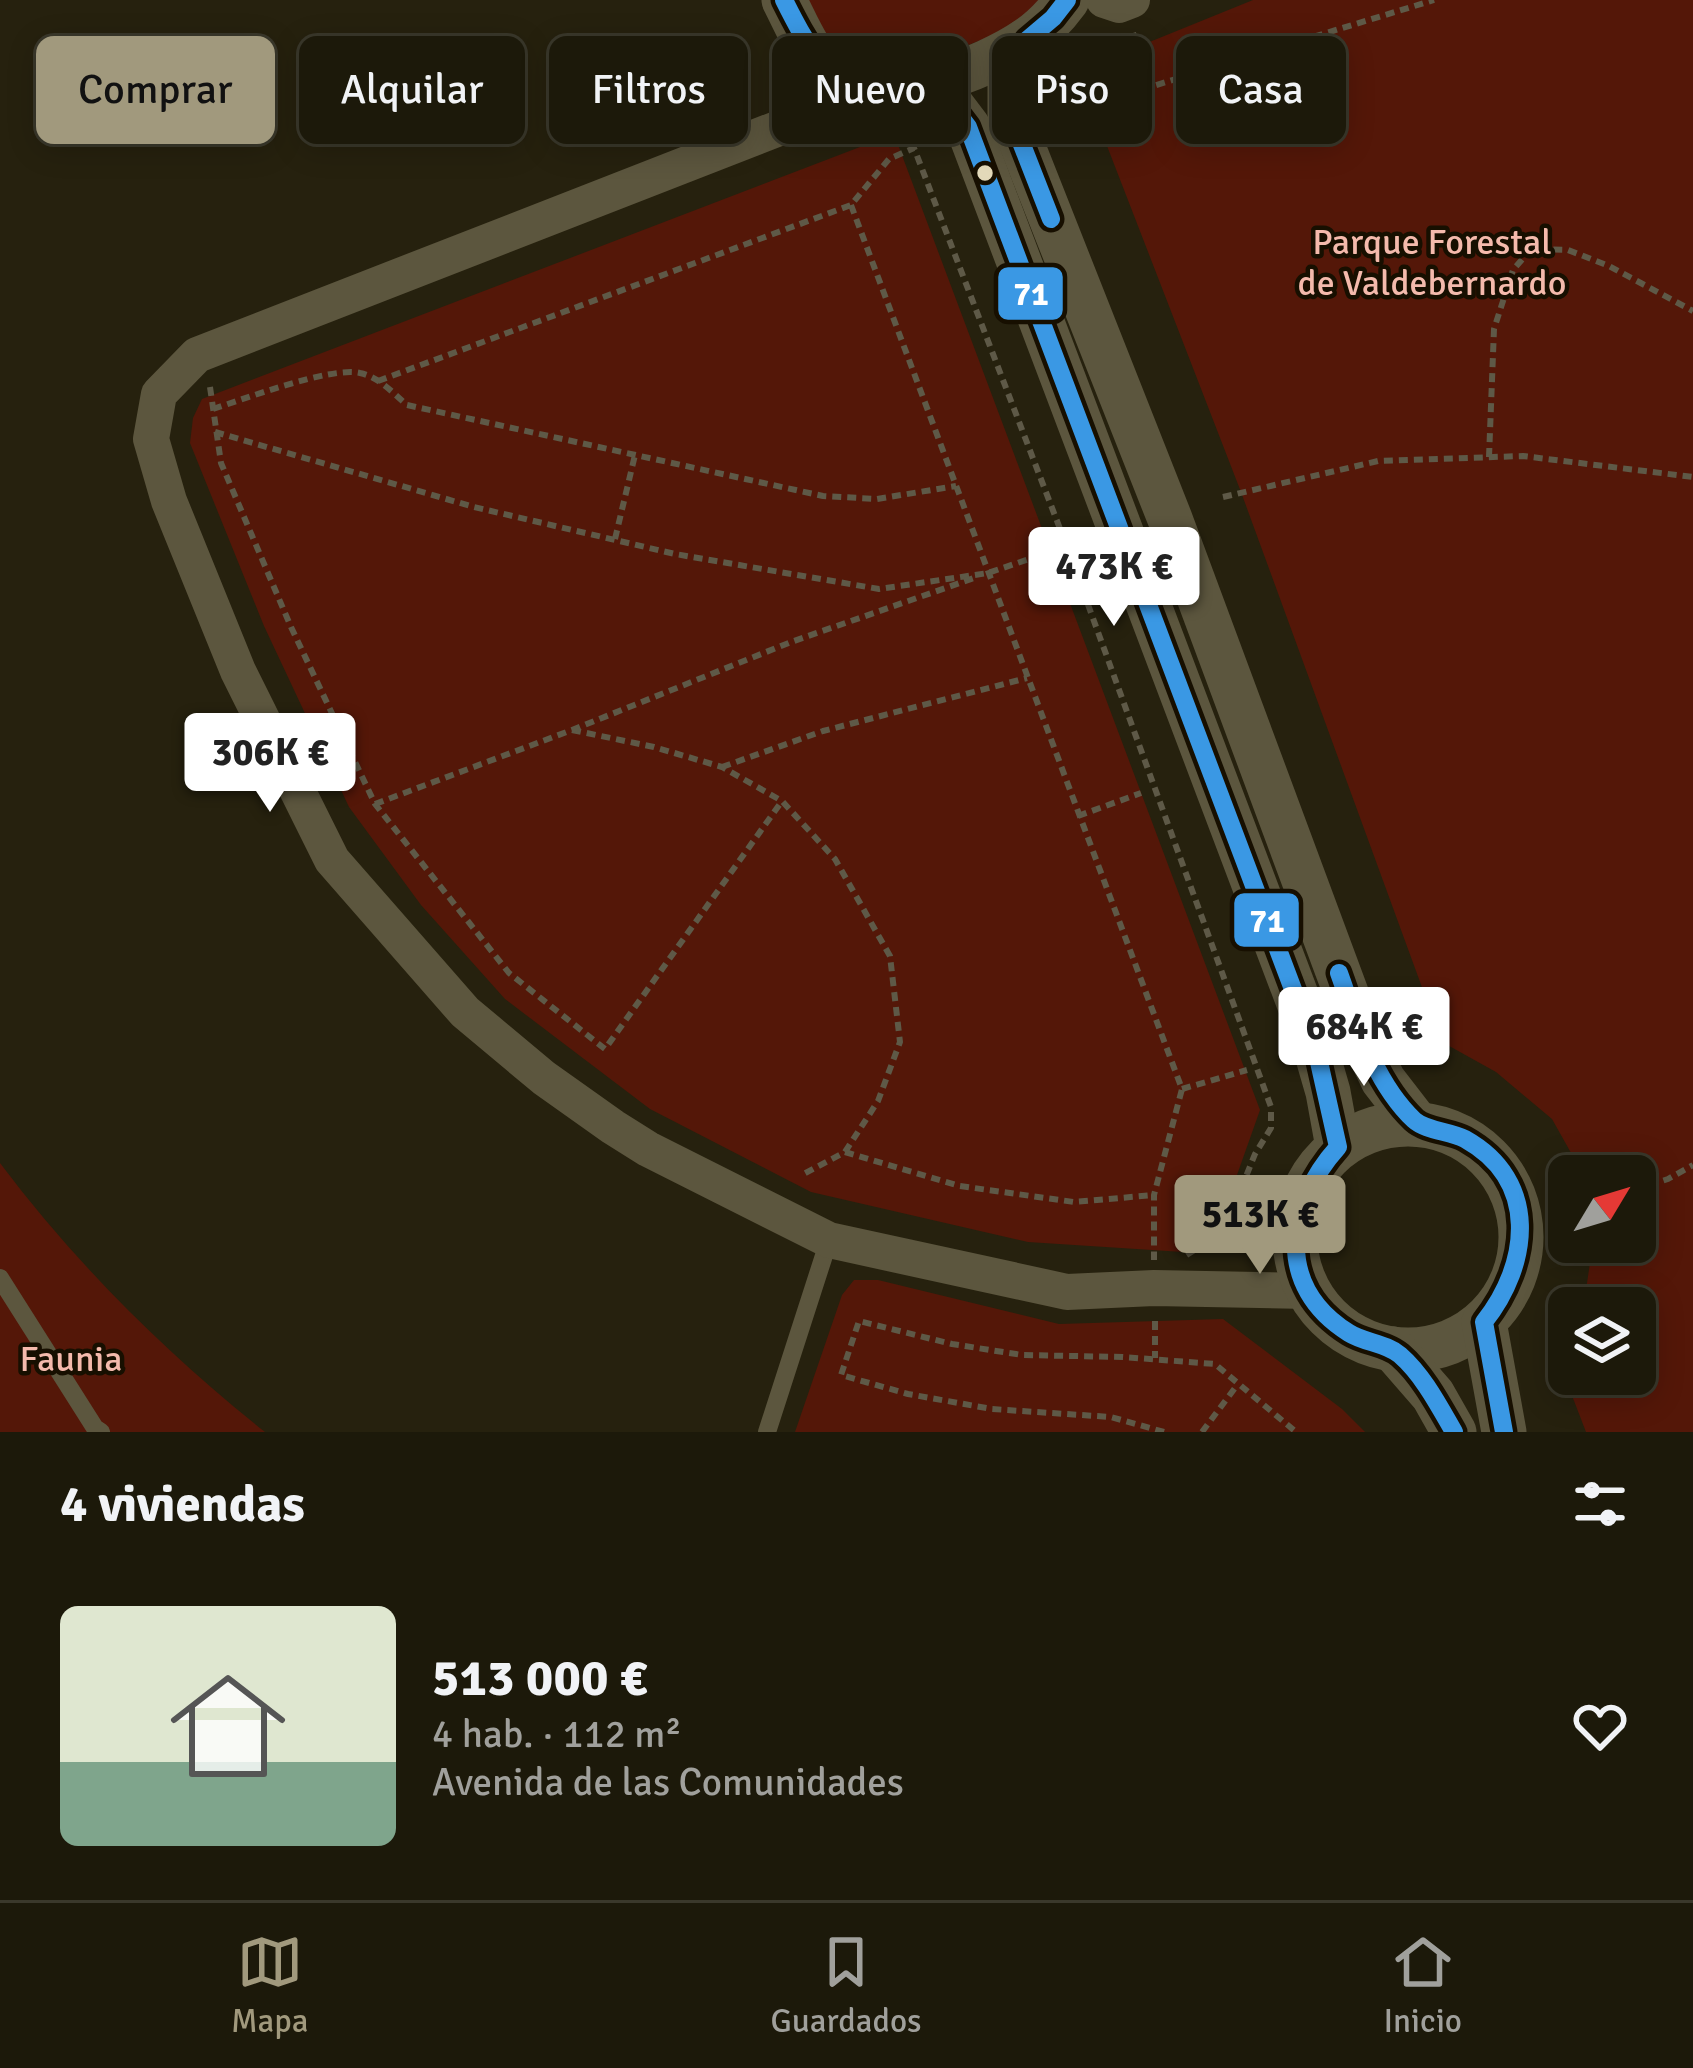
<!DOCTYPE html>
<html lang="es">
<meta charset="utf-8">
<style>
:root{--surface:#1c190a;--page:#252213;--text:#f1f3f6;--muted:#a0a09c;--line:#3a382b;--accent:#a1997d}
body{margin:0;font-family:Signika,sans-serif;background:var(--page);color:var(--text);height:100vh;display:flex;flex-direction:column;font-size:45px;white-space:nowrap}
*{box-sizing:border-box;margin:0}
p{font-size:39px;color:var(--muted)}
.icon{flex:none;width:66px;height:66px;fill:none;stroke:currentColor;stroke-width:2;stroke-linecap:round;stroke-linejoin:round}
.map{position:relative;height:1432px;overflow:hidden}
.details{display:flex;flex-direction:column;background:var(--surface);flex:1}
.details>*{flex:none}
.hud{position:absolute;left:36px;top:36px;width:1623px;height:108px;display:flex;gap:24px}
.needle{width:78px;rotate:52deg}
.tools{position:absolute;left:1548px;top:1155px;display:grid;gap:24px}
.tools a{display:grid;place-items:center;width:108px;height:108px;border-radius:18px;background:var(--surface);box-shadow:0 6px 30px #0003,0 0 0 3px var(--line);font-size:60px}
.price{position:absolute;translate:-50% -102px;padding:0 27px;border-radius:12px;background:#fff;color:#222;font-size:39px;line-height:78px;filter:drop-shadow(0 3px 6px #0008)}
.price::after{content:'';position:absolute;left:50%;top:72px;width:36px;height:27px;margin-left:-18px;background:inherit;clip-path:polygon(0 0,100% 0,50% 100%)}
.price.current{background:var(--accent);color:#111}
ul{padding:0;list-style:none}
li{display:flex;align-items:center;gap:36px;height:300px;padding:0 60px}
li span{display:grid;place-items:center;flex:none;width:336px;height:240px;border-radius:18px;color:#555}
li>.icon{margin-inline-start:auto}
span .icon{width:144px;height:144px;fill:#fffc;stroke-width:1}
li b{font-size:51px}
h2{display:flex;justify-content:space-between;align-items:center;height:144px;padding:0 60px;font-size:51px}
.tag{padding:0 42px;border-radius:18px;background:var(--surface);box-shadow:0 6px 30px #0003,0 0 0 3px var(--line);font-size:42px;line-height:108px}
.tag.current{background:var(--accent);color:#111}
.tabs{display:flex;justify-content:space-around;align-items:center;height:168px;border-top:3px solid var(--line);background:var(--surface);font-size:33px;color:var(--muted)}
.tabs a{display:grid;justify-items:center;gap:6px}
.tabs .current{color:var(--accent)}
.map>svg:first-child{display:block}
</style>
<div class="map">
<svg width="1693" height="1432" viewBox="0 0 1693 1432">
<rect width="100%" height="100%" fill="#26210e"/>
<g fill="#541708">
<polygon points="797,0 1045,0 1007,30 909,68 878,68 845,61"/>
<polygon points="1253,0 1693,0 1693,1432 1586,1432 1561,1367 1561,1350 1569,1331 1569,1374 1635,1374 1635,1308 1579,1308 1586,1290 1593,1242 1635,1242 1635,1176 1584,1176 1552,1119 1496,1072 1442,1042 1241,492 1078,71"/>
<polygon points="894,134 1260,1110 1220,1223 1183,1252 1028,1242 811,1192 650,1109 505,999 421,905 349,807 264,626 190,443 193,418 202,399"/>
<path d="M0 1163C76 1264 166 1353 265 1432H0Z"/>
<polygon points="854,1280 878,1280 1059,1324 1223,1319 1342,1409 1365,1432 795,1432 842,1295"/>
</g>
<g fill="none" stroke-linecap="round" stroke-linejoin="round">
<g stroke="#5e5947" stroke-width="6" stroke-dasharray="9 6" stroke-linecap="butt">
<polyline points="1133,33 1153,86 1434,0"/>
<polyline points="851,205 1182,1089 1154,1195 1154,1260"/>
<polyline points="378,381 851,205 889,159 914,148 1067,547 1271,1107 1271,1128 1255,1154 1224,1231 1185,1256"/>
<polyline points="210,387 221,463 291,627 375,804 509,973 605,1049 782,801"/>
<path d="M213 409C244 399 332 366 360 373 379 377 393 393 407 405L823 496 877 499 956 486"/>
<polyline points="215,432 474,507 675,554 879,589 988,573 1032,558"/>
<polyline points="1489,457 1494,329 1513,270 1531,249 1568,250 1609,266 1693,311"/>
<polyline points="1223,497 1378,461 1523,456 1693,477"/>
<polyline points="615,539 635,455"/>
<polyline points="572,730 654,747 722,767 782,801 835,859 890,956 900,1042 878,1101 845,1152 800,1176"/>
<polyline points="722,767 823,731 1027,678"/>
<polyline points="375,804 572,730 791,642 974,578"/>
<polyline points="1078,816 1141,793"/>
<polyline points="1182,1089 1247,1070"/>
<polyline points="845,1152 960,1186 1074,1202 1154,1195"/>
<polyline points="1635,1190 1668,1179 1693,1165"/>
<polyline points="1155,1321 1155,1358"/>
<polyline points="1164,1432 1111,1417 992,1409 908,1394 841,1375 859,1321 952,1344 1022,1355 1123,1357 1215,1364 1296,1432"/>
<polyline points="1202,1432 1238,1384"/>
</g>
<g stroke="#5c563e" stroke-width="18">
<polyline points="0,1278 95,1428 101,1432"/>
<polyline points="767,1432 829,1240"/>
</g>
<g stroke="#5c563e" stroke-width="36">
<polyline points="1104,0 1119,5 1132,0"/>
<polyline points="810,51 806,102 792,123 197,355 159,394 151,439 169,501 238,671 332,860 465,1012 544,1078 613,1127 648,1149 829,1240 1067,1292 1154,1288 1309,1291"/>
</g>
<g stroke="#5c563e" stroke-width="45">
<path d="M784 0C797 25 810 60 835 77 883 108 985 69 1028 39 1043 29 1056 15 1067 0"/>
<polyline points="1027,40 1010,81 1010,114 1170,519 1362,1036 1383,1080 1417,1124"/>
<polyline points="928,83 946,98 968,127 1313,1040 1328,1092 1338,1147"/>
<circle cx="1408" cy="1237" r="113"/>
<polyline points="1484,1322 1504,1432"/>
<polyline points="1393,1349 1433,1395 1454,1432"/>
</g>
<defs>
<g id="bus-1">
<path d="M784 0C804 40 828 88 879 89 895 89 912 85 928 83L946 98 968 127 1317 1053 1338 1147C1286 1205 1274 1286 1349 1333 1365 1343 1386 1343 1400 1355 1423 1375 1439 1406 1454 1432"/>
<polyline points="1051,219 1010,114 1010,81 1027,40 1053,18 1067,0"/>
<path d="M1339 973C1357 1023 1374 1082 1414 1120 1426 1131 1450 1131 1465 1139 1540 1181 1530 1264 1484 1322L1504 1432"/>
</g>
</defs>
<use href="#bus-1" stroke="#170f00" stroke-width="27"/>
<use href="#bus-1" stroke="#3a98e4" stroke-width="18"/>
</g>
<circle fill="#e3d9b9" stroke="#170f00" stroke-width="4.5" cx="985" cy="173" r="10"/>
<g text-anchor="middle" stroke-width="9" stroke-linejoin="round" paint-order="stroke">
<g font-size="36" fill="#f4baac" stroke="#170f00">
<text x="1432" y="254">Parque Forestal<tspan x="1432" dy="41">de Valdebernardo</tspan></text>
<text x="71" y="1371">Faunia</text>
</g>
</g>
<g stroke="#170f00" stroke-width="4.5">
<rect x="996" y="265" width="69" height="57" rx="12" fill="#3a98e4"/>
<rect x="1232" y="891" width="69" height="58" rx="12" fill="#3a98e4"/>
</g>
<g font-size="33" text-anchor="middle" font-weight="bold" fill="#fff">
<text x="1031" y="305">71</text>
<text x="1267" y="932">71</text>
</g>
</svg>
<div class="tools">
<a><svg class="needle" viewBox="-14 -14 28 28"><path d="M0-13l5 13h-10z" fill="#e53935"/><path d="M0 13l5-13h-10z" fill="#a0a09c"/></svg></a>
<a><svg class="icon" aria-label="layers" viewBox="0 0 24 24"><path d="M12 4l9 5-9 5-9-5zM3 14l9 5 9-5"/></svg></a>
</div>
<b class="price" style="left:1114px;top:629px">473K €</b>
<b class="price" style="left:270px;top:815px">306K €</b>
<b class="price" style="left:1364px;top:1089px">684K €</b>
<b class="price current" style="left:1260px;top:1277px">513K €</b>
<div class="hud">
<a class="tag current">Comprar</a>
<a class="tag">Alquilar</a>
<a class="tag">Filtros</a>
<a class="tag">Nuevo</a>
<a class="tag">Piso</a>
<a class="tag">Casa</a>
</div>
</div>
<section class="details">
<h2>4 viviendas<svg class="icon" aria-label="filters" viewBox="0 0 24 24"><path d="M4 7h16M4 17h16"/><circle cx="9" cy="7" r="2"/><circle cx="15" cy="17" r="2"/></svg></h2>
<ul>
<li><span style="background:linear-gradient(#dfe7d0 65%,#7fa58c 0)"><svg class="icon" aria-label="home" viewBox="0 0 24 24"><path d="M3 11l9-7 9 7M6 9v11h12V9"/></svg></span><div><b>513 000 €</b><p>4 hab. · 112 m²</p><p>Avenida de las Comunidades</p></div><svg class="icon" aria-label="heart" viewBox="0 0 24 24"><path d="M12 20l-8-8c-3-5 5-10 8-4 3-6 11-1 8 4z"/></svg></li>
</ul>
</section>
<nav class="tabs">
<a class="current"><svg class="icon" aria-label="map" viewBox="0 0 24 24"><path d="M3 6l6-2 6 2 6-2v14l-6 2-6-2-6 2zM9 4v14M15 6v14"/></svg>Mapa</a>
<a><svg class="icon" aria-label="saved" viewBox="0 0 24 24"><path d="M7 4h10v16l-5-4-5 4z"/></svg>Guardados</a>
<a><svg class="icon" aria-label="home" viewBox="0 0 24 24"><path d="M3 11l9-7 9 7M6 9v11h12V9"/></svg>Inicio</a>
</nav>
